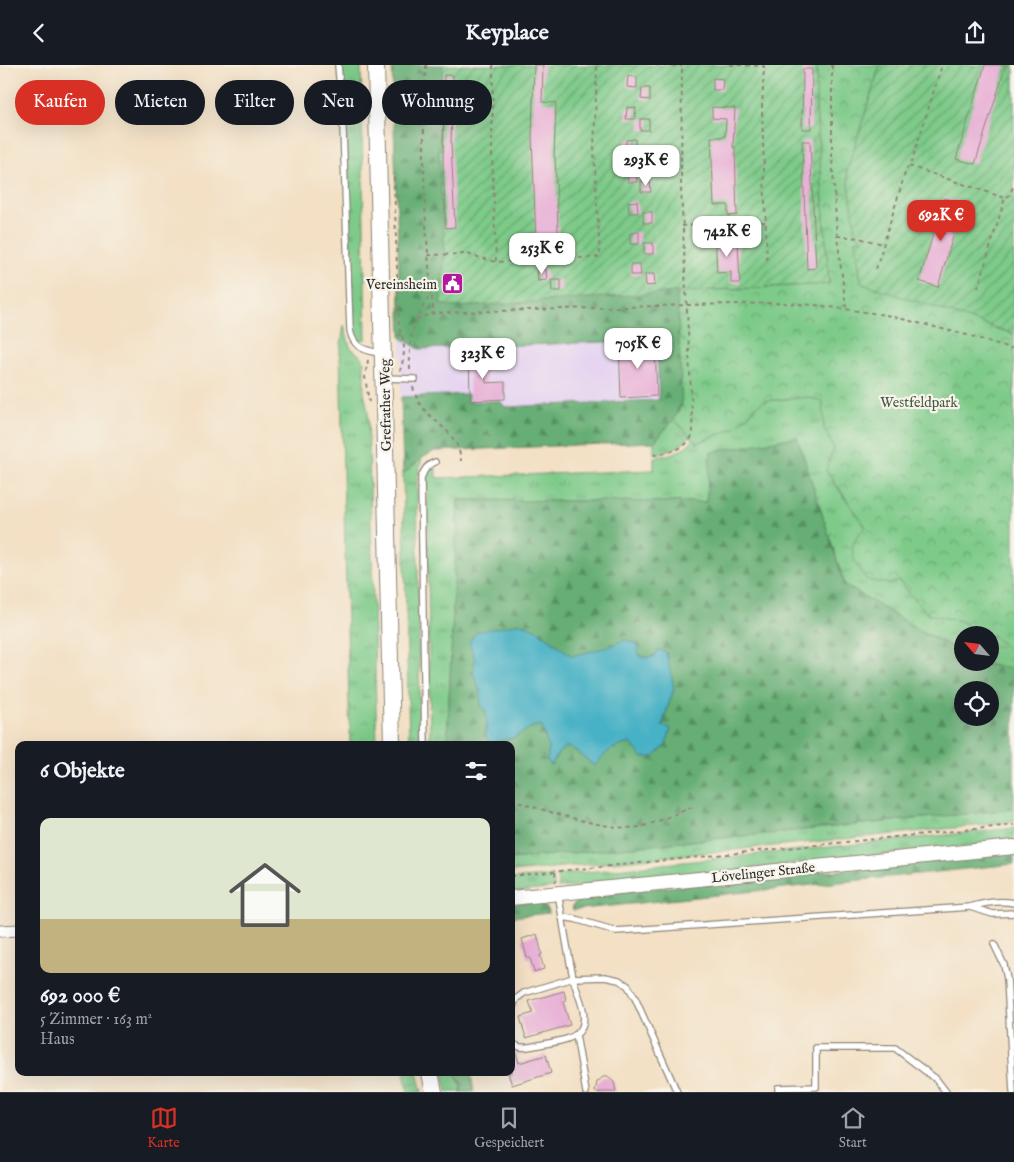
<!DOCTYPE html>
<html lang="de">
<meta charset="utf-8">
<style>
:root{--surface:#171b24;--page:#20242c;--text:#f1f3f6;--muted:#9ea1a6;--line:#363941;--accent:#d93025}
body{margin:0;font-family:"IM FELL English",serif;background:var(--page);color:var(--text);height:100vh;display:flex;flex-direction:column;font-size:19px;white-space:nowrap}
*{box-sizing:border-box;margin:0}
p{font-size:16px;color:var(--muted)}
.icon{flex:none;width:28px;height:28px;fill:none;stroke:currentColor;stroke-width:2;stroke-linecap:round;stroke-linejoin:round}
.map{position:relative;flex:1;overflow:hidden}
.panel{position:absolute;left:15px;top:676px;width:500px;height:335px;display:flex;flex-direction:column;background:var(--surface);border-radius:10px;box-shadow:0 5px 20px #0002}
.panel>*{flex:none}
.banner{position:absolute;left:15px;top:15px;width:500px;height:45px;display:flex;gap:10px}
.needle{width:32px;rotate:298deg}
.fabs{position:absolute;left:954px;top:561px;display:grid;gap:10px}
.fabs a{display:grid;place-items:center;width:45px;height:45px;border-radius:50%;background:var(--surface);box-shadow:0 5px 20px #0002;font-size:25px}
.price{position:absolute;translate:-50% -42px;padding:0 11px;border-radius:10px;background:#fff;color:#222;font-size:16px;line-height:32px;filter:drop-shadow(0 1px 2px #0008)}
.price::after{content:'';position:absolute;left:50%;top:30px;width:15px;height:11px;margin-left:-8px;background:inherit;clip-path:polygon(0 0,100% 0,50% 100%)}
.price.current{background:var(--accent);color:#fff}
ul{padding:0;list-style:none}
li{display:grid;align-content:center;gap:10px;height:265px;padding:0 25px}
li span{display:grid;place-items:center;height:155px;border-radius:10px;color:#555}
li>.icon{margin-inline-start:auto}
span .icon{width:90px;height:90px;fill:#fffc;stroke-width:1}
li b{font-size:21px}
h2{display:flex;justify-content:space-between;align-items:center;height:60px;padding:0 25px;font-size:21px}
.chip{padding:0 18px;border-radius:22px;background:var(--surface);box-shadow:0 5px 20px #0002;font-size:18px;line-height:45px}
.chip.current{background:var(--accent);color:#fff}
header{display:flex;justify-content:space-between;align-items:center;height:65px;padding:0 25px;background:var(--surface);font-size:22px;font-weight:700}
.dock{display:flex;justify-content:space-around;align-items:center;height:70px;border-top:1px solid var(--line);background:var(--surface);font-size:14px;color:var(--muted)}
.dock a{display:grid;justify-items:center;gap:2px}
.dock .current{color:var(--accent)}
.map>svg:first-child{display:block}
</style>
<header><svg class="icon" aria-label="back" viewBox="0 0 24 24"><path d="M15 5l-7 7 7 7"/></svg>Keyplace<svg class="icon" aria-label="share" viewBox="0 0 24 24"><path d="M12 15V3M7 8l5-5 5 5M5 13v7h14v-7"/></svg></header>
<div class="map">
<svg width="1014" height="1027" viewBox="0 0 1014 1027">
<defs>
<pattern id="grass-tufts" width="24" height="20" patternUnits="userSpaceOnUse" patternTransform="scale(1.25)"><rect width="24" height="20" fill="#7dca89"/><path d="M3 7l-1-3M5 7V3M7 7l1-3M15 17l-1-3M17 17v-4M19 17l1-3" fill="none" stroke="#67a470"/></pattern>
<pattern id="forest-firs" width="22" height="20" patternUnits="userSpaceOnUse" patternTransform="scale(1.25)"><rect width="22" height="20" fill="#66ae75"/><path d="M5 1l3.5 6h-7zM16 11l3.5 6h-7z" fill="#548e60"/></pattern>
<pattern id="park-crowns" width="20" height="18" patternUnits="userSpaceOnUse" patternTransform="scale(1.25)"><rect width="20" height="18" fill="#7dca89"/><path d="M2 6a3 3 0 1 1 6 0M12 15a3 3 0 1 1 6 0" fill="none" stroke="#67a470"/></pattern>
<pattern id="garden-furrows" width="10" height="10" patternUnits="userSpaceOnUse" patternTransform="scale(1.25)"><rect width="10" height="10" fill="#7dca89"/><path d="M-1 1l2-2M0 10L10 0M9 11l2-2" fill="none" stroke="#67a470"/></pattern>
</defs>
<rect width="100%" height="100%" fill="#f7f3e8"/>
<filter id="ink" filterUnits="userSpaceOnUse"><feTurbulence type="fractalNoise" baseFrequency=".02" numOctaves="2"/><feDisplacementMap in="SourceGraphic" scale="10" xChannelSelector="R" yChannelSelector="G"/><feConvolveMatrix kernelMatrix="1 2 1 2 8 2 1 2 1" color-interpolation-filters="sRGB"/></filter>
<filter id="wash" filterUnits="userSpaceOnUse"><feTurbulence type="fractalNoise" baseFrequency=".0096" numOctaves="4" result="noise"/><feDisplacementMap in="SourceGraphic" scale="20" xChannelSelector="R" yChannelSelector="G"/><feGaussianBlur stdDeviation="1.12" result="paint"/><feColorMatrix in="noise" values="0 0 0 0 0 0 0 0 0 0 0 0 0 0 0 0 0 1.4 0 .05"/><feComposite in="paint" operator="in"/></filter>
<g filter="url(#wash)">
<rect width="100%" height="100%" fill="#f3e0c5"/>
<polygon fill="#e5d3f1" points="401,273 419,284 657,275 659,335 505,342 500,336 468,337 467,329 401,332"/>
<g fill="url(#grass-tufts)" stroke="#547a5a">
<polygon points="341,0 361,0 366,274 360,275 354,266 346,64"/>
<polygon points="344,260 350,282 363,293 364,296 364,326 368,348 377,680 350,680 340,287"/>
<path d="M808 332 823 337 824 363 834 383 826 406 866 463 899 516 928 549 961 556 982 570H962V587L916 563 845 520 797 372 707 437 458 435 447 680H430L427 412 431 404 436 403V413L654 405V392C670 390 683 387 693 374L697 378 735 363 763 336Z"/>
<path d="M674 354 690 371C682 383 667 386 654 389V377Z"/>
<polygon points="422,393 417,413 420,680 409,680 403,409"/>
<polygon points="990,571 994,571 1014,591 1014,603 990,601 983,598 990,598"/>
<polygon points="1014,744 1014,757 511,807 511,794"/>
<polygon points="1014,763 1014,776 558,823 557,810"/>
<polygon points="553,810 554,823 511,828 511,814"/>
<polygon points="404,1008 417,1008 422,1027 408,1027"/>
<polygon points="443,1008 455,1008 461,1021 461,1027 447,1027"/>
</g>
<g fill="url(#forest-firs)" stroke="#486c50" fill-rule="evenodd">
<polygon points="392,0 443,0 439,91 445,190 440,239 456,242 677,227 682,340 674,354 654,377 435,386 422,393 403,409 401,332 468,329 468,337 500,336 505,342 659,335 657,275 419,284 401,273"/>
<path d="M797 372 845 520 916 563 962 587V598C980 598 996 601 1014 603V744L511 794V680H447L458 435 706 437 711 387ZM539 566 572 591 608 582 625 575C635 586 639 595 655 591L674 623 662 661 631 678 619 681 605 687 594 701 572 683 565 682 559 687 551 700 547 695 549 683 541 660 532 662 513 673 485 670 487 662 486 647 481 640 480 626 473 607 475 595ZM962 625H990V652H962Z"/>
<polygon points="1014,788 1014,799 573,845 572,841 579,834 587,830"/>
<polygon points="535,836 546,842 549,848 511,852 511,839"/>
<polygon points="455,1008 471,1008 474,1027 461,1027 461,1021"/>
</g>
<path fill="url(#park-crowns)" stroke="#547a5a" d="M817 0H880L847 106 860 171V175H856L861 218 1014 269V591L994 571 980 570 961 556 928 549 899 516 889 519 867 515C852 495 844 482 866 462L826 405 834 383 824 363 823 337 808 332 763 336 735 363 697 378 674 354 682 340 677 227 829 219 816 43Z"/>
<g fill="url(#garden-furrows)" stroke="#547a5a">
<polygon points="443,0 817,0 816,43 829,219 677,227 456,242 440,239 445,190 439,91"/>
<polygon points="880,0 1014,0 1014,269 861,218 856,175 860,175 860,171 856,170 847,106"/>
</g>
<path fill="#47b1c5" stroke="#396e78" d="M521 558 539 566 572 591 608 582 625 575 636 578 640 591 647 593 655 591 658 585 666 587 674 623 662 661 671 663 666 680 654 692H642L631 678C612 682 607 685 595 701L572 683 565 682 559 687 551 700 547 695 549 683 541 660 532 662 513 673 491 678 485 670 487 662 486 647 481 640 480 626 473 607 475 595 469 577 476 567Z"/>
<g id="blocks">
<g fill="#e8b0d6">
<polygon points="534,0 543,0 542,37 556,38 554,92 555,92 559,187 550,187 550,176 536,177 532,71"/>
<polygon points="985,0 1006,0 975,99 956,94"/>
<polygon points="803,4 812,4 811,64 802,64"/>
<polygon points="444,10 453,10 451,78 455,162 446,163 443,98"/>
<polygon points="628,11 637,12 637,23 627,22"/>
<polygon points="713,13 723,14 722,25 713,25"/>
<polygon points="642,23 650,23 650,35 641,34"/>
<polygon points="627,42 636,43 635,54 626,54"/>
<polygon points="712,42 735,43 733,82 735,82 737,150 728,151 728,140 714,140 711,72 725,72 726,54 712,53"/>
<rect x="640" y="54" width="9" height="11"/>
<polygon points="635,74 635,85 626,86 626,75"/>
<polygon points="802,76 810,76 816,203 807,204"/>
<polygon points="640,85 649,85 650,96 640,96"/>
<polygon points="636,105 637,117 628,117 627,106"/>
<polygon points="641,116 650,116 651,127 641,127"/>
<polygon points="944,133 963,138 938,222 919,216"/>
<polygon points="637,136 638,148 629,148 628,137"/>
<rect x="643" y="147" width="9" height="11"/>
<polygon points="639,167 639,179 630,179 630,168"/>
<polygon points="715,168 724,168 725,179 738,178 740,218 731,218 731,207 717,208"/>
<rect x="644" y="178" width="9" height="11"/>
<polygon points="631,199 640,199 641,210 631,210"/>
<polygon points="546,204 547,215 538,216 537,205"/>
<polygon points="645,209 654,209 655,220 646,221"/>
<polygon points="458,212 458,226 449,226 448,213"/>
<polygon points="551,215 561,215 561,226 552,226"/>
<polygon points="655,278 657,331 621,333 619,279"/>
<polygon points="469,284 484,284 486,318 505,317 505,334 470,336"/>
<polygon points="537,869 542,889 540,890 544,904 534,907 530,893 527,893 522,874"/>
<polygon points="564,926 566,935 563,937 570,960 526,973 520,952 533,948 529,936"/>
<polygon points="511,983 515,985 519,998 546,990 551,1008 512,1020 508,1008 511,1008"/>
<polygon points="603,1012 608,1012 614,1017 616,1027 595,1027 597,1017"/>
</g>
</g>
</g>
<g filter="url(#ink)">
<use href="#blocks" fill-opacity="0" stroke="#8f8678" stroke-width="1"/>
<g fill="none" stroke-linecap="round" stroke-linejoin="round">
<defs>
<g id="service">
<path d="M338 0 343 64 350 265C353 284 366 285 382 289"/>
<polyline points="384,313 415,314"/>
<path d="M425 680 421 413C424 405 427 400 435 397"/>
<polyline points="970,842 993,849 1014,848"/>
<path d="M562 852 575 854 616 866 970 842C984 838 1000 835 1014 838"/>
<polyline points="994,879 1004,900 1007,914 1013,1027"/>
<polyline points="511,947 516,934 524,928 573,913 605,912 619,915 628,921 635,933 677,1027"/>
<polyline points="576,970 586,1027"/>
<path d="M511 975C517 986 529 982 539 980 552 977 574 976 581 964 585 958 584 951 583 945 581 934 575 923 573 912 567 884 563 856 558 828"/>
<polyline points="778,1027 778,1023 816,1022 816,983 895,983 936,1014 946,1027"/>
</g>
<polyline id="minor" points="0,866 19,865"/>
<polyline id="tertiary" points="511,833 1014,782"/>
<g id="secondary">
<polyline points="376,0 392,680"/>
<polyline points="430,1008 434,1027"/>
</g>
</defs>
<use href="#service" stroke="#8f8678" stroke-width="8"/>
<use href="#minor" stroke="#8f8678" stroke-width="13"/>
<use href="#tertiary" stroke="#8f8678" stroke-width="16"/>
<use href="#secondary" stroke="#8f8678" stroke-width="18"/>
<g stroke="#8f8678" stroke-width="2" stroke-dasharray="4 4" stroke-linecap="butt">
<path d="M426 0C423 59 423 116 427 175 429 199 430 223 434 247"/>
<polyline points="493,0 492,87 496,197 600,192 594,85 597,0"/>
<polyline points="656,0 682,1"/>
<polyline points="730,0 764,1 762,44 767,197"/>
<polyline points="832,0 832,91 837,171 846,242"/>
<polyline points="909,101 1005,133"/>
<path d="M394 112 399 263C406 277 405 291 400 306"/>
<polyline points="682,161 765,157"/>
<polyline points="837,171 859,173 883,179"/>
<polyline points="428,190 467,189 496,197"/>
<polyline points="876,204 906,105 912,96 942,0"/>
<polyline points="978,223 1005,133 1010,130 1014,119"/>
<polyline points="416,254 434,248 687,240 784,238 816,240 886,250 967,270 1014,284"/>
<polyline points="368,295 365,312 369,337"/>
<path d="M410 305C409 268 412 260 431 228"/>
<path d="M413 322C415 329 418 338 423 343 440 363 458 368 461 396"/>
<path d="M654 390C670 387 686 385 693 369L681 124 682 0"/>
<path d="M511 735C542 744 608 767 639 762 654 759 677 748 693 742"/>
<polyline points="555,807 556,817"/>
<polyline points="511,811 1014,760"/>
</g>
<use href="#service" stroke="#fff" stroke-width="5.5"/>
<use href="#minor" stroke="#fff" stroke-width="11"/>
<use href="#tertiary" stroke="#fff" stroke-width="14"/>
<use href="#secondary" stroke="#fff" stroke-width="16"/>
</g>
</g>
<defs>
<symbol id="civic-square" viewBox="-11 -11 22 22"><rect x="-9" y="-9" width="18" height="18" rx="4" fill="#b5179e" stroke="#f7f3e8"/><path d="M-.6-6.5H3V-4.5H.6V-3L4-1V1h2V6H-6V1h2V-1L-.6-3ZM-1.2 2.5V6h2.4V2.5Z" fill="#fff"/></symbol>
</defs>
<g fill-rule="evenodd">
<use href="#civic-square" x="440" y="206" width="25" height="25"/>
</g>
<g text-anchor="middle" stroke-width="4.5" stroke-linejoin="round" paint-order="stroke">
<g font-size="14" fill="#2b2b2b" stroke="#f7f3e8" text-anchor="end">
<text x="437" y="224">Vereinsheim</text>
</g>
<g font-size="14" fill="#445b47" stroke="#f7f3e8">
<text x="919" y="342">Westfeldpark</text>
</g>
<g font-size="14" fill="#2b2b2b" stroke="#f7f3e8">
<text transform="translate(385 340) rotate(-91)" y="5">Grefrather Weg</text>
<text transform="translate(763 807) rotate(-6)" y="5">Lövelinger Straße</text>
</g>
</g>
</svg>
<div class="fabs">
<a><svg class="needle" viewBox="-14 -14 28 28"><path d="M0-13l5 13h-10z" fill="#e53935"/><path d="M0 13l5-13h-10z" fill="#9ea1a6"/></svg></a>
<a><svg class="icon" aria-label="locate" viewBox="0 0 24 24"><circle cx="12" cy="12" r="6"/><path d="M12 2v4M12 18v4M2 12h4M18 12h4"/></svg></a>
</div>
<b class="price" style="left:646px;top:122px">293K €</b>
<b class="price current" style="left:941px;top:177px">692K €</b>
<b class="price" style="left:727px;top:193px">742K €</b>
<b class="price" style="left:542px;top:210px">253K €</b>
<b class="price" style="left:638px;top:305px">705K €</b>
<b class="price" style="left:483px;top:315px">323K €</b>
<div class="banner">
<a class="chip current">Kaufen</a>
<a class="chip">Mieten</a>
<a class="chip">Filter</a>
<a class="chip">Neu</a>
<a class="chip">Wohnung</a>
</div>
<section class="panel">
<h2>6 Objekte<svg class="icon" aria-label="filters" viewBox="0 0 24 24"><path d="M4 7h16M4 17h16"/><circle cx="9" cy="7" r="2"/><circle cx="15" cy="17" r="2"/></svg></h2>
<ul>
<li><span style="background:linear-gradient(#dfe7d0 65%,#c2b280 0)"><svg class="icon" aria-label="home" viewBox="0 0 24 24"><path d="M3 11l9-7 9 7M6 9v11h12V9"/></svg></span><div><b>692 000 €</b><p>5 Zimmer · 163 m²</p><p>Haus</p></div></li>
</ul>
</section>
</div>
<nav class="dock">
<a class="current"><svg class="icon" aria-label="map" viewBox="0 0 24 24"><path d="M3 6l6-2 6 2 6-2v14l-6 2-6-2-6 2zM9 4v14M15 6v14"/></svg>Karte</a>
<a><svg class="icon" aria-label="saved" viewBox="0 0 24 24"><path d="M7 4h10v16l-5-4-5 4z"/></svg>Gespeichert</a>
<a><svg class="icon" aria-label="home" viewBox="0 0 24 24"><path d="M3 11l9-7 9 7M6 9v11h12V9"/></svg>Start</a>
</nav>
